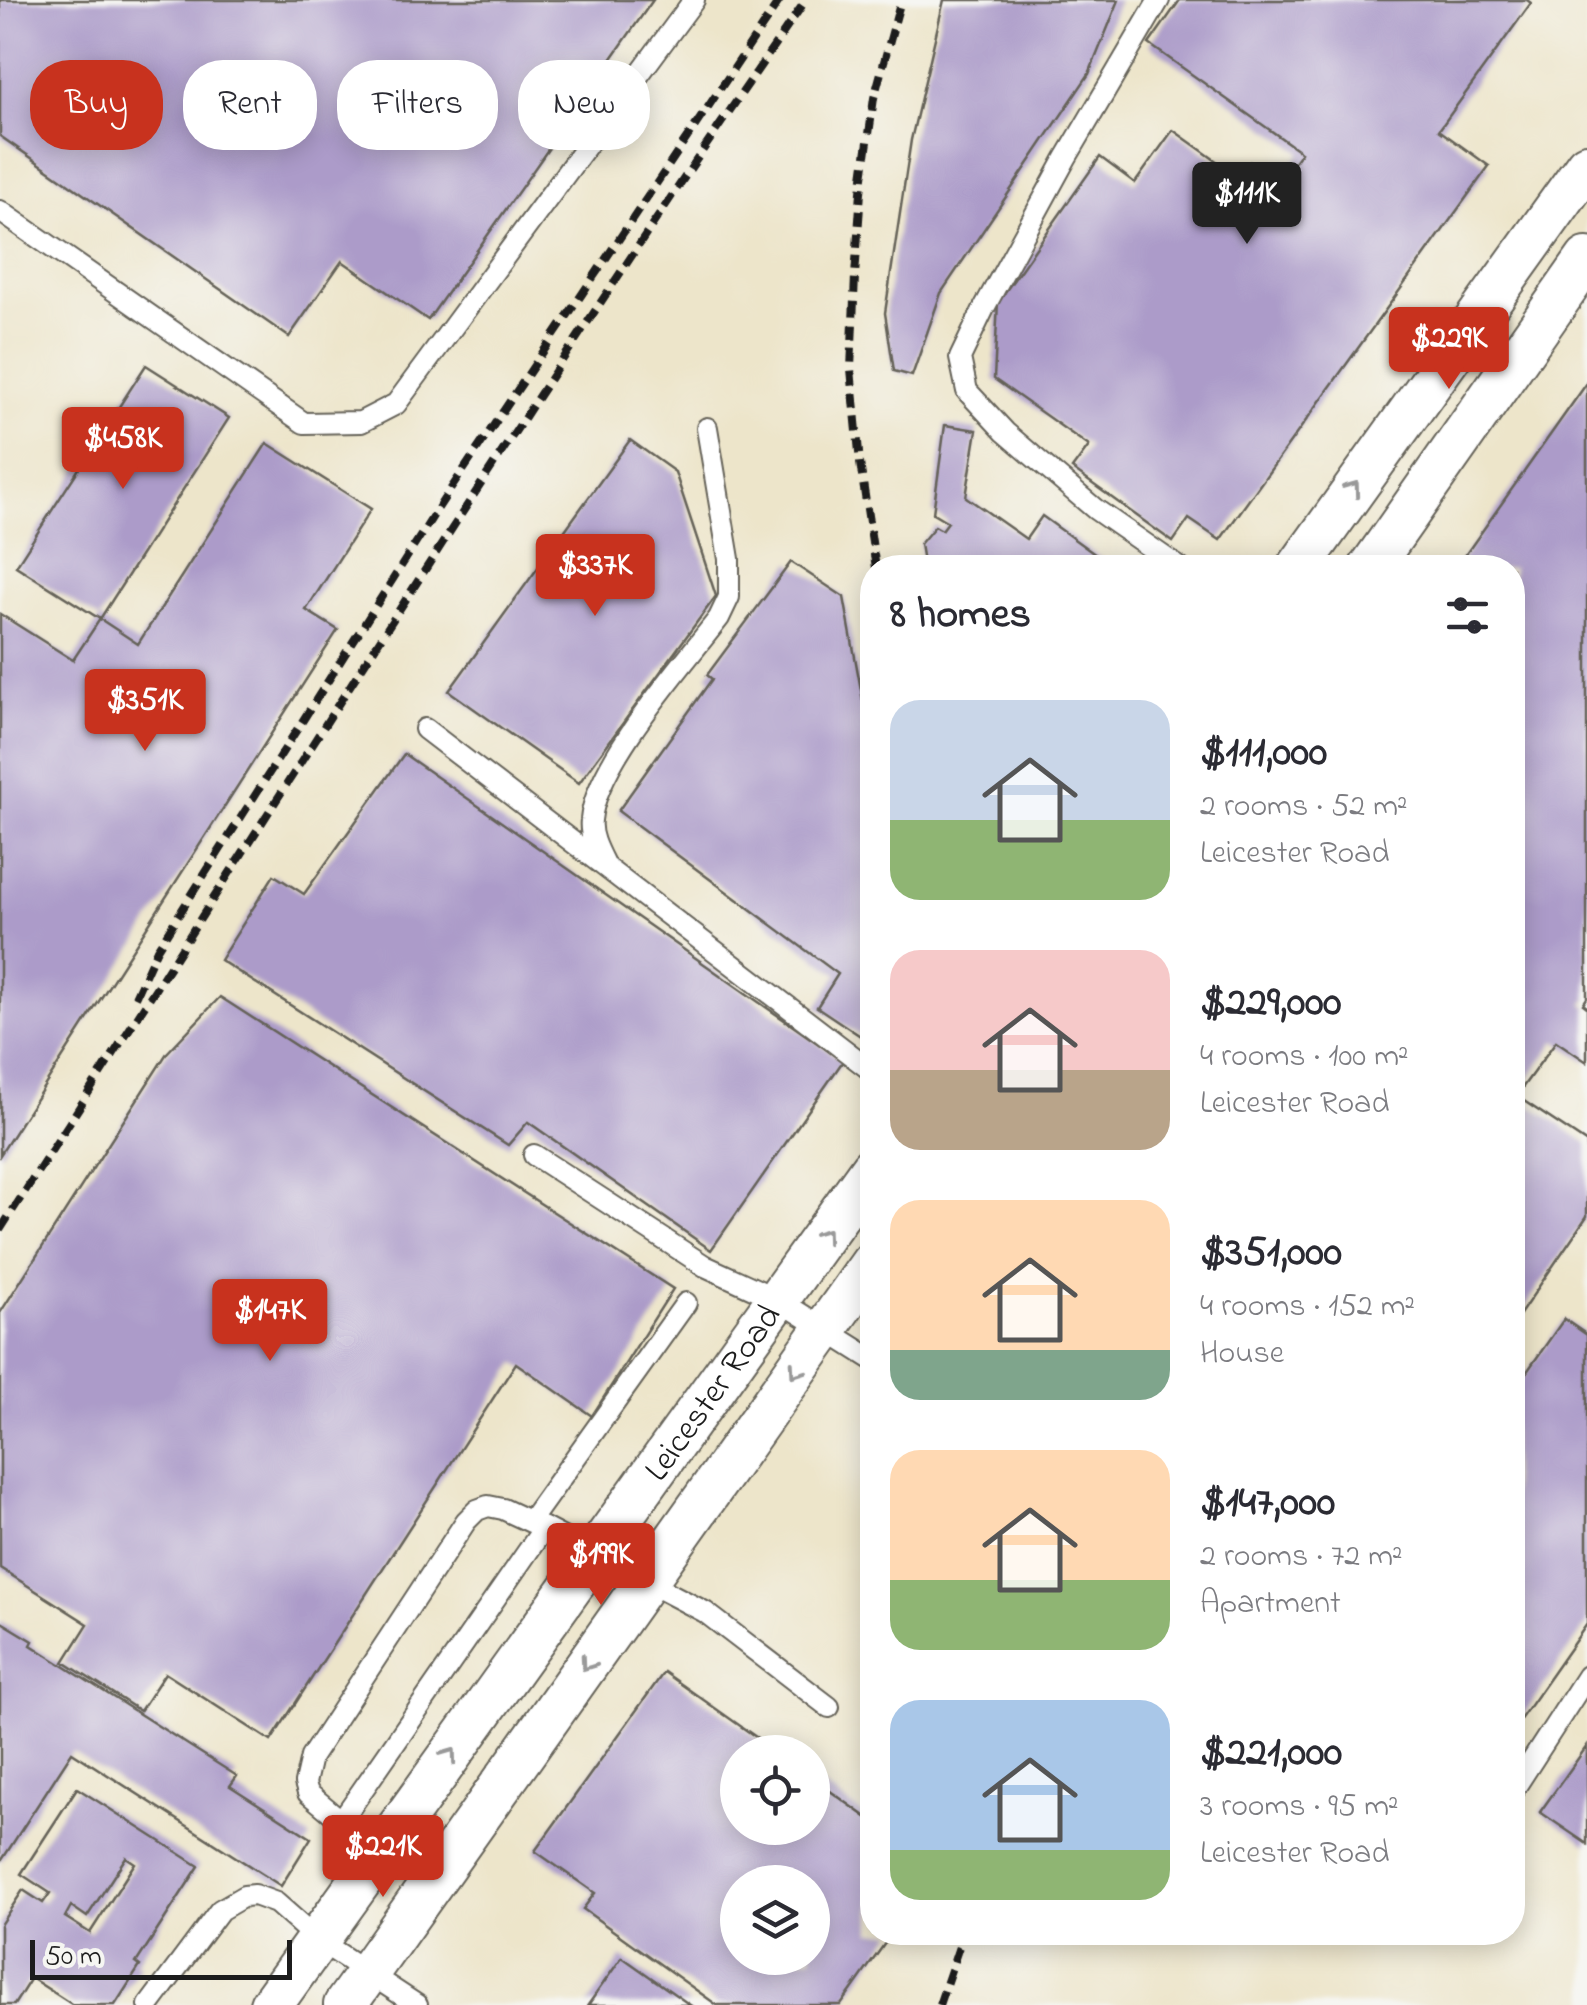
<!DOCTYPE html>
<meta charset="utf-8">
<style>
:root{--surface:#fff;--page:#f2f2f3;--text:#2b2b33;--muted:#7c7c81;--accent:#c8321e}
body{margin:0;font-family:"Indie Flower",sans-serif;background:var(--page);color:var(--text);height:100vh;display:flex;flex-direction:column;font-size:38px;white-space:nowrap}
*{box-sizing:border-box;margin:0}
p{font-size:32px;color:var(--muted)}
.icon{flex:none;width:55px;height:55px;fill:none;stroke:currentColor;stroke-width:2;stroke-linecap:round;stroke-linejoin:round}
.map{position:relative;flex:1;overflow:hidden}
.side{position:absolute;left:860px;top:555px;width:665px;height:1390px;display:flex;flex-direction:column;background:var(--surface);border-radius:40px;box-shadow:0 5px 25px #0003}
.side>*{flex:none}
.hud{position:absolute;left:30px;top:60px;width:680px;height:90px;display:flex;gap:20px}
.tools{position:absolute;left:720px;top:1735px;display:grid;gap:20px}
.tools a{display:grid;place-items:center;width:110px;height:110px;border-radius:50%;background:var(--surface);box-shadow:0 5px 25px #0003;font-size:50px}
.scale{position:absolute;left:30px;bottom:25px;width:262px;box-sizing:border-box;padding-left:10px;border:5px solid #1c1c1c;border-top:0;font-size:28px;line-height:35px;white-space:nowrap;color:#1c1c1c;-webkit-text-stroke:8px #f6f6f2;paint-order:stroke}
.price{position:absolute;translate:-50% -85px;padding:0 22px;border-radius:10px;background:var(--accent);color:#fff;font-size:32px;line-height:65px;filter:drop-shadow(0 2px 5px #0008)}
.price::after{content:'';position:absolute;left:50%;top:60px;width:30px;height:22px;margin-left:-15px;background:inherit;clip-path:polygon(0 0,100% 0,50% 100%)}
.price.selected{background:#222;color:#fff}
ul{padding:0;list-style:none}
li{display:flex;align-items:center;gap:30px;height:250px;padding:0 30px}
li span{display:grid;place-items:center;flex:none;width:280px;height:200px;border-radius:30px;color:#555}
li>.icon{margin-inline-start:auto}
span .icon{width:120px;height:120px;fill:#fffc;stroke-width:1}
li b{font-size:42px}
h2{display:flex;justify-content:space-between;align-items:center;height:120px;padding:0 30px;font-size:42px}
.pill{padding:0 35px;border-radius:40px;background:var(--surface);box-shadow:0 5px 25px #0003;font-size:35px;line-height:90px}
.pill.selected{background:var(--accent);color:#fff}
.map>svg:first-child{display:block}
</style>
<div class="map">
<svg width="1587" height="2005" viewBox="0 0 1587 2005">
<rect width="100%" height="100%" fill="#f6f6f2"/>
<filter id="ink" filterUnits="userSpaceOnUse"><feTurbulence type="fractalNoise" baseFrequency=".01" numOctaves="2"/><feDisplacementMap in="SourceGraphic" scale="20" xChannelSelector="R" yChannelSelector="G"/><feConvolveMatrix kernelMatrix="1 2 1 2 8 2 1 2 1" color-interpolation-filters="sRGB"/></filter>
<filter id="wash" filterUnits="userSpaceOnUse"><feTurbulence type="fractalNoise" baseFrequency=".0048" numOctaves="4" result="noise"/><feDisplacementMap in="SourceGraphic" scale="40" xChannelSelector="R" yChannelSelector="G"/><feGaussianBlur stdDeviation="2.25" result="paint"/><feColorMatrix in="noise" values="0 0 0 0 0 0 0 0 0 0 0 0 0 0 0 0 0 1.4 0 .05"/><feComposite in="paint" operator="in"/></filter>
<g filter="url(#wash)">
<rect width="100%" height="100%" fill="#ede5ca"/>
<g id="blocks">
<g fill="#ac9bc9" fill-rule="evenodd">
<polygon points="0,0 653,0 428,320 342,261 289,337 0,136"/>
<polygon points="944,0 1119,0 1089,74 941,293 912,376 894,371 885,313 911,140"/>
<polygon points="1180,0 1527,0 1531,3 1439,130 1489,166 1220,540 1189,519 1173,542 1072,469 1089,446 994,379 998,302 1100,157 1135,183 1173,130 1239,177 1250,162 1279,183 1301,152 1149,44"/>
<polygon points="146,365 229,418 100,619 16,566"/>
<polygon points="1587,383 1587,998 1583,1004 1587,1007 1587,1062 1556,1041 1522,1088 1512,1082 1512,568 1456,568"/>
<polygon points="945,425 977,430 966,497 1026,539 1042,516 1114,568 924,568 920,544 935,526 942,530 948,522 933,513"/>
<polygon points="630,440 675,472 716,596 579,783 449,691"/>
<polygon points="267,443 371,509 306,610 338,630 0,1155 0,614 73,660 100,619 138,644"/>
<polygon points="791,562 844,597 872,750 872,1024 862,1037 817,1007 838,974 618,811 712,679 707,675"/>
<polygon points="404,754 843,1061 711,1250 528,1122 508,1145 220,960 274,875 304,894"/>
<polygon points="220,997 673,1289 592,1416 516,1363 271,1741 165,1673 140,1711 64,1662 88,1624 0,1568 0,1313 167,1053"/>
<polygon points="1512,1093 1587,1143 1587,1216 1512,1326"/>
<polygon points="1564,1319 1587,1335 1587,1624 1512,1731 1512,1393"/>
<polygon points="0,1621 33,1641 31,1645 237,1776 230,1786 311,1838 281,1886 72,1752 0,1863"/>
<path d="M664 1672 777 1752H738V1828H812V1778L872 1821V1932H893L841 2005H717L583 1909 595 1893 535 1851ZM738 1882H812V1958H738Z"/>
<polygon points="1587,1746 1587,1844 1540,1812"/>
<path d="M77 1788 199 1866 136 1963 140 1966 115 2005H73L31 1978 14 2005H0V1925L23 1890 43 1903 50 1893 21 1874ZM126 1857 135 1863 90 1933 65 1917 71 1906 87 1917Z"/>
<polygon points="622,1957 690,2005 588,2005"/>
</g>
</g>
</g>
<g filter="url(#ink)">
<use href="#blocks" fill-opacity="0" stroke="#656259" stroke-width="2.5"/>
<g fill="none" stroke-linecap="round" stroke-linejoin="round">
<defs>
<g id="lane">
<polyline points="1159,0 1066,158 984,308 960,358 967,391 1005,432 1095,509 1180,568"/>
<polyline points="0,211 304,423 361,422 396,404 694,0"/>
<polyline points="425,729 872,1071"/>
<path d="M604 864C597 850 589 835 591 820 596 762 683 665 719 618L729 597V559L707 428"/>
<polyline points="534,1155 705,1266 777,1299 872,1359"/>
<polyline points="530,1521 686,1303"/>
<polyline points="1512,1792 1587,1676"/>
<polyline points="341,1821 544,1528"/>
<polyline points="380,1853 308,1793 305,1783 311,1757 466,1521 477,1510 488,1506 503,1509 544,1528 705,1612 829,1707"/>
<polyline points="149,2005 220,1910 244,1896 254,1895 276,1903 318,1940 417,2005"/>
</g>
<g id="street">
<polyline points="1298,568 1587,165"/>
<polyline points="1370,568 1587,259"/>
<path id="s1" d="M271 2005 872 1168"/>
<polyline points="345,2005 872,1263"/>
</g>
</defs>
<use href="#lane" stroke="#656259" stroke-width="24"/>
<use href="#street" stroke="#656259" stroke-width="46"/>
<use href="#lane" stroke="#fff" stroke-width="20"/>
<use href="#street" stroke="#fff" stroke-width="42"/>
<g stroke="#1c1c1c" stroke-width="8" stroke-dasharray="15 8" stroke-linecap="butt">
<polyline points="876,568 860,463 851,369 855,276 861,192 874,98 901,0"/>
<polyline points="135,997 157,949 444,499 780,0"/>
<path d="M0 1230C266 819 526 403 806 0"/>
<polyline points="939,2005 964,1932"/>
</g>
</g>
<defs><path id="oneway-chevron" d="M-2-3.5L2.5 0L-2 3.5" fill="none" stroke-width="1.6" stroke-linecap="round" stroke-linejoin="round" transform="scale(2.5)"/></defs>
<g stroke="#999">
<use href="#oneway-chevron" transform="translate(1353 488) rotate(-54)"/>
<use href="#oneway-chevron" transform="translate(824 1235) rotate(-54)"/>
<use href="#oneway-chevron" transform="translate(796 1371) rotate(125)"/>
<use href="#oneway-chevron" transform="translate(587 1664) rotate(125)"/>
<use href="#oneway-chevron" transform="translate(450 1755) rotate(-54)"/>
</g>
</g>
<g text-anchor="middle" stroke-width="8" stroke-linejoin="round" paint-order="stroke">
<g font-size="35" fill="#1c1c1c" stroke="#f6f6f2">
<text dy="12" stroke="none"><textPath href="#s1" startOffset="755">Leicester Road</textPath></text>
</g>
</g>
</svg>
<div class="tools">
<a><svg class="icon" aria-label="locate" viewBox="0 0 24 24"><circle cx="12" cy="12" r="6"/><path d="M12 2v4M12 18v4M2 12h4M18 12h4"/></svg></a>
<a><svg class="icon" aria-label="layers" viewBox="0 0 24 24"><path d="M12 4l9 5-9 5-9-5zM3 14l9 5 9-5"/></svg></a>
</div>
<div class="scale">50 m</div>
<b class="price selected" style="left:1247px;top:247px">$111K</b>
<b class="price" style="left:1449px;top:392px">$229K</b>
<b class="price" style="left:123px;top:492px">$458K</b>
<b class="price" style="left:595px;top:619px">$337K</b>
<b class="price" style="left:145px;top:754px">$351K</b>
<b class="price" style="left:270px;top:1364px">$147K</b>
<b class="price" style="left:601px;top:1608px">$199K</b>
<b class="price" style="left:383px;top:1900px">$221K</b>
<div class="hud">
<a class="pill selected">Buy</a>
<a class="pill">Rent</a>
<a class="pill">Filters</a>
<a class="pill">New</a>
</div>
<section class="side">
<h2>8 homes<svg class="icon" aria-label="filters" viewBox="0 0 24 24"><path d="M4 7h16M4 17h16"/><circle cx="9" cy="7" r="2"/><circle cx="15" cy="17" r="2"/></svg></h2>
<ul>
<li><span style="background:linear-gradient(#c9d6e8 60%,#8fb573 0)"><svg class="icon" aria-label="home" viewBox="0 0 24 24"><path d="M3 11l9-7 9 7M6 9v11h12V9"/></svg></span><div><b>$111,000</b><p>2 rooms · 52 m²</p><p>Leicester Road</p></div></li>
<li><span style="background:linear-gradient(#f6c9c9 60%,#b9a48a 0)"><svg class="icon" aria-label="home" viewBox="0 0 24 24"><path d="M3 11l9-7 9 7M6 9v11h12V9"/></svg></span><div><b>$229,000</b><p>4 rooms · 100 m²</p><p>Leicester Road</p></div></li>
<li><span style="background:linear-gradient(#ffd9b3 75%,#7fa58c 0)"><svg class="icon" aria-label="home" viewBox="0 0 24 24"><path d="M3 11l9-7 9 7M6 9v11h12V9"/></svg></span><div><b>$351,000</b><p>4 rooms · 152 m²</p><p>House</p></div></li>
<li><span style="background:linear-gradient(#ffd9b3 65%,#8fb573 0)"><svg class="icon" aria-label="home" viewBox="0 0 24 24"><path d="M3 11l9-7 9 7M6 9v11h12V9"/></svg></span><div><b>$147,000</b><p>2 rooms · 72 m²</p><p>Apartment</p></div></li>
<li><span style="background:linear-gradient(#a9c7e8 75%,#8fb573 0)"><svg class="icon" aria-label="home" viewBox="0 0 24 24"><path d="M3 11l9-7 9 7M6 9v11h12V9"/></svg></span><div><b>$221,000</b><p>3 rooms · 95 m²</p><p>Leicester Road</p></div></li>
</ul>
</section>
</div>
